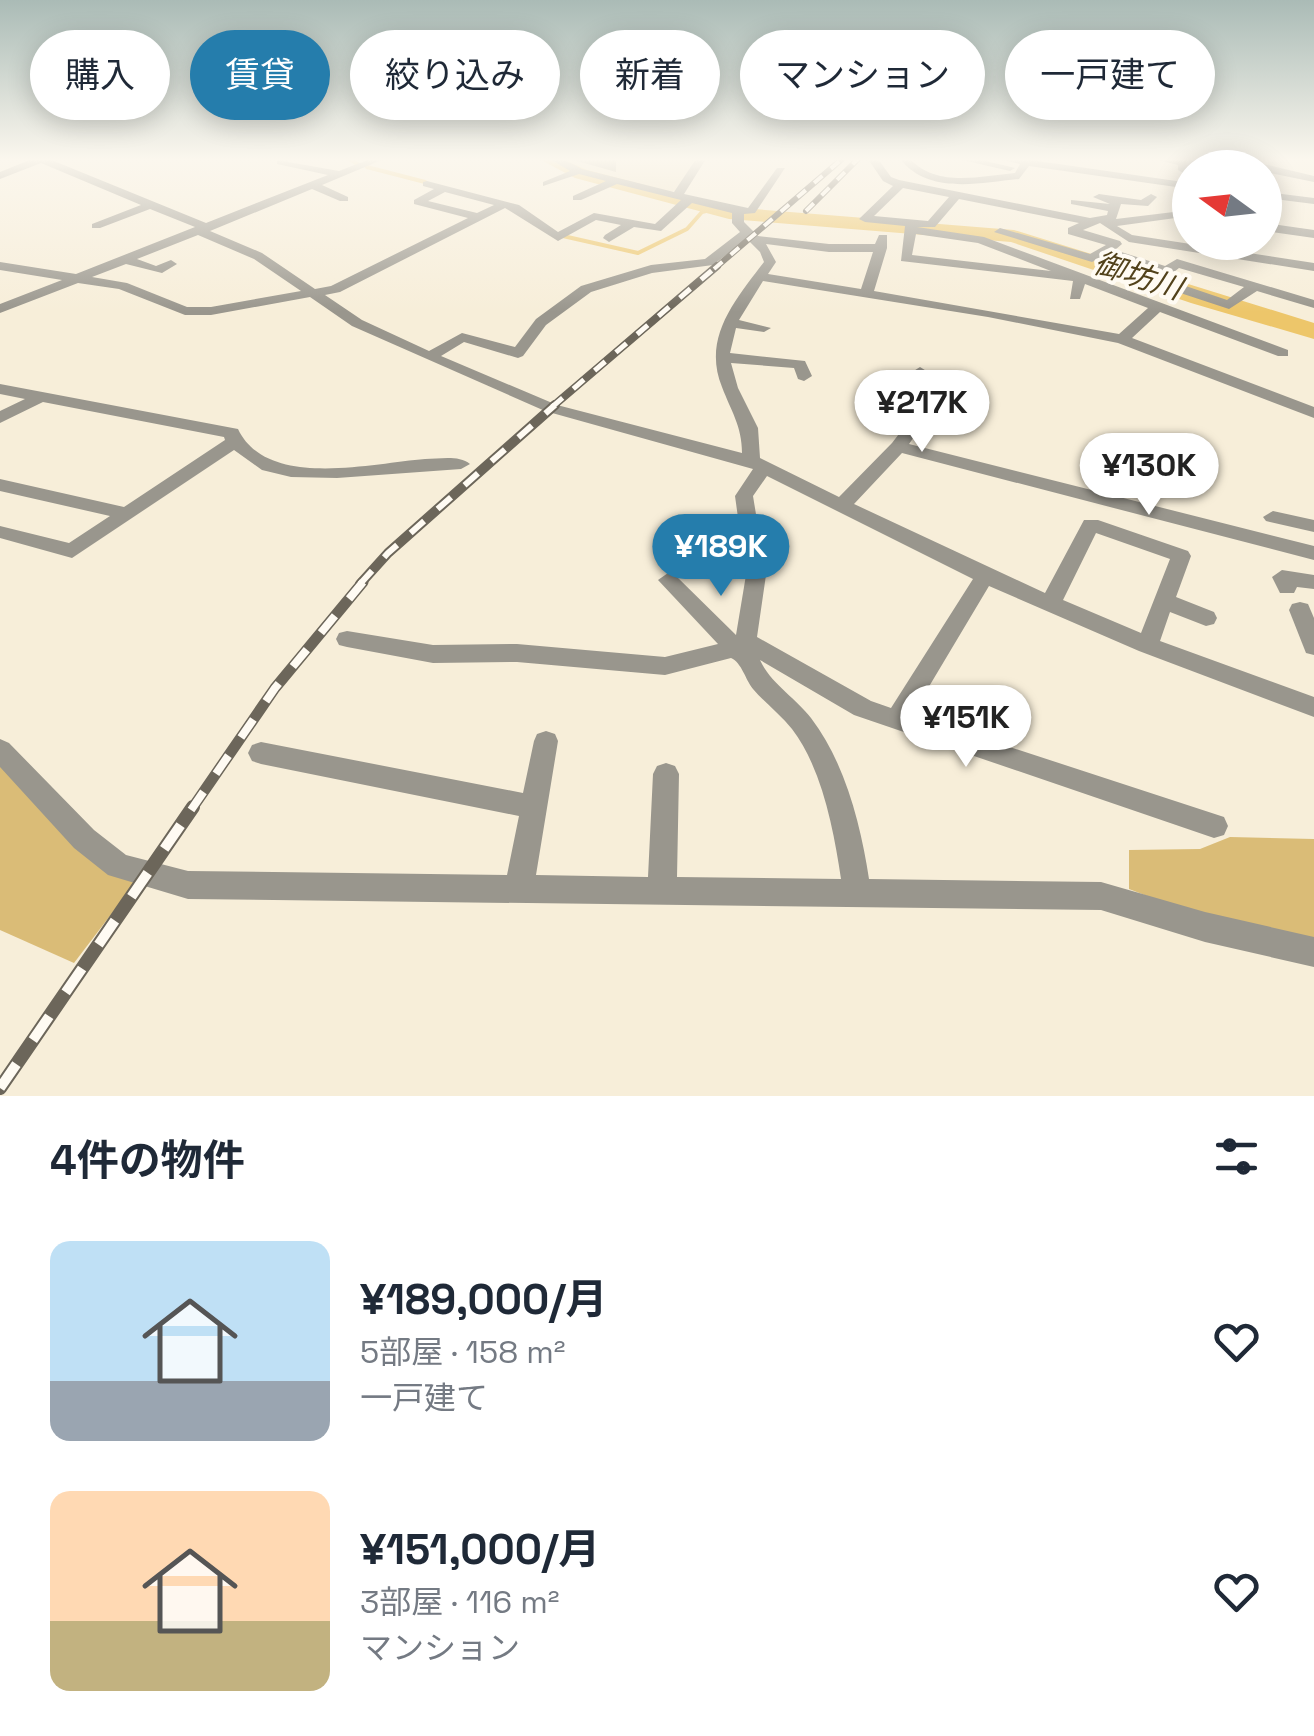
<!DOCTYPE html>
<html lang="ja">
<meta charset="utf-8">
<style>
:root{--surface:#fff;--page:#f2f2f3;--text:#1f2937;--muted:#747a83;--accent:#257dac}
body{margin:0;font-family:"Space Grotesk","Noto Sans JP",sans-serif;background:var(--page);color:var(--text);height:100vh;display:flex;flex-direction:column;font-size:38px;white-space:nowrap}
*{box-sizing:border-box;margin:0}
p{font-size:32px;color:var(--muted)}
.icon{flex:none;width:55px;height:55px;fill:none;stroke:currentColor;stroke-width:2;stroke-linecap:round;stroke-linejoin:round}
.map{position:relative;height:1096px;overflow:hidden}
.drawer{display:flex;flex-direction:column;background:var(--surface);flex:1}
.drawer>*{flex:none}
.guide{position:absolute;left:30px;top:30px;width:1255px;height:90px;display:flex;gap:20px}
.needle{width:65px;rotate:285deg}
.tools{position:absolute;left:1172px;top:150px;display:grid;gap:20px}
.tools a{display:grid;place-items:center;width:110px;height:110px;border-radius:50%;background:var(--surface);box-shadow:0 5px 25px #0003;font-size:50px}
.price{position:absolute;translate:-50% -85px;padding:0 22px;border-radius:35px;background:#fff;color:#222;font-size:32px;line-height:65px;filter:drop-shadow(0 2px 5px #0008)}
.price::after{content:'';position:absolute;left:50%;top:60px;width:30px;height:22px;margin-left:-15px;background:inherit;clip-path:polygon(0 0,100% 0,50% 100%)}
.price.selected{background:var(--accent);color:#fff}
ul{padding:0;list-style:none}
li{display:flex;align-items:center;gap:30px;height:250px;padding:0 50px}
li span{display:grid;place-items:center;flex:none;width:280px;height:200px;border-radius:20px;color:#555}
li>.icon{margin-inline-start:auto}
span .icon{width:120px;height:120px;fill:#fffc;stroke-width:1}
li b{font-size:42px}
h2{display:flex;justify-content:space-between;align-items:center;height:120px;padding:0 50px;font-size:42px}
.pill{padding:0 35px;border-radius:45px;background:var(--surface);box-shadow:0 5px 25px #0003;font-size:35px;line-height:90px}
.pill.selected{background:var(--accent);color:#fff}
.map>svg:first-child{display:block}
</style>
<div class="map">
<svg width="1314" height="1096" viewBox="0 0 1314 1096">
<rect width="100%" height="100%" fill="#f7eed9"/>
<polygon fill="#eee2c6" points="558,159 695,159 678,190 668,192 571,167"/>
<g fill="#dabc77">
<polygon points="0,750 135,883 74,963 0,930"/>
<polygon points="1230,837 1314,839 1314,940 1181,909 1129,889 1129,850 1200,849"/>
</g>
<g fill="none" stroke-linecap="round" stroke-linejoin="round">
<g stroke="#edc66a" stroke-width="4">
<polyline points="349,159 358,164"/>
<polyline points="367,167 425,182"/>
<polyline points="563,236 638,253 687,229 702,212 714,209"/>
</g>
<polygon fill="#edc66a" fill-rule="evenodd" points="539,159 562,159 587,170 729,207 1014,230 1314,323 1314,339 1191,303 1011,242 729,219 575,178"/>
<g fill="#99968d" fill-rule="evenodd">
<path d="M32 159H49L206 223 328 175 277 164V160L339 171 370 159H384L322 185 348 197V201H340L312 189 210 231 262 253 315 289 331 286 468 218 414 204V200L434 189 423 186V182L427 181 519 205 558 232 594 213 655 224 681 200 617 184 581 200H573V196L606 181 579 174 543 186V182L570 171 550 159H563L582 169 674 192 696 159H706L684 194 748 208 777 168H785L755 213 744 214V222L758 236 829 244H875L879 235H887V248L874 291 1119 334 1148 308 1085 284 1080 299H1070L1073 281 901 261 905 226 865 222 859 219 893 186 883 181 868 159H878L891 177 899 180 1090 218 1107 215 1108 211 1071 204V200L1110 204 1093 197 1099 194 1141 200 1151 194 1157 197 1148 206 1121 204 1116 219 1190 210V216L1117 226 1132 235 1314 263V271L1129 242 1100 223 1083 230 1120 241 1122 244 1115 250 1165 266 1177 259 1314 300V308L1257 291 1229 309 1150 283 1148 280 1157 272 1106 255 1092 262 994 232 1000 228 1090 254 1106 245 1068 234V228L1079 223 959 199 935 227H917L984 237 1288 350V356H1278L1160 312 1132 338 1314 407V418L1118 343 988 317 763 281 739 320 771 328 764 332 736 328 730 353 805 361 812 376 804 381 798 379 794 368 731 363 738 388 758 428 760 458 839 497 892 443 915 413 912 372 920 367 928 372 929 387 946 388 954 393 946 398 930 397 931 413 909 444 1314 546V560L902 453 854 504 1045 593 1084 520H1098L1188 551 1191 556 1176 597 1214 612 1217 618 1214 624 1206 626 1170 612 1160 641 1314 697V717L1139 651 989 586 912 715 1224 817 1228 826 1224 835 1214 838 854 715 760 660C771 684 796 698 811 718 845 762 861 826 869 879L1101 882 1205 912 1314 937V967L1205 942 1101 910 188 899 108 875 74 848 0 767V739L9 743 94 830 126 855 188 871 507 875 519 816 261 764 252 761 248 753 252 745 261 742 523 793 534 741 537 734 546 731 555 734 558 741 536 875 648 877 653 774 657 766 666 763 675 766 679 774 677 877 841 879C834 831 822 768 792 729 780 714 765 703 753 689 745 679 742 663 731 658L665 675 517 662 433 663 347 647 339 645 336 639 339 633 347 631 433 645 517 644 665 657 718 644 658 580 668 573 675 575 736 635 746 575 735 496 753 469 545 411 352 326 310 297 211 315H185L119 289 78 283 0 313V304L62 280 0 270V262L76 274 195 227 150 209 100 228H92V224L141 205 41 163 0 179V172ZM903 188 949 197 928 221 874 216ZM445 192 494 205 477 213 428 201ZM692 203 732 213V223L740 232 705 259 651 265 581 286 536 319 515 347 462 333 429 351 362 320 325 295 340 292 505 208 558 241 596 220 621 225 605 235 603 238 609 242 634 227 661 231ZM916 234 978 243 1051 271 912 255ZM198 235 254 259 301 291 211 307H187L127 283 92 277 126 264 162 273 177 264 171 260 156 266 137 259ZM747 239 760 252 764 262C735 300 702 338 722 387 731 411 742 426 742 453L557 405 441 356 464 342 518 358 523 356 546 325 591 292 652 273 713 265ZM766 244 829 252H873L861 289 768 274 776 262ZM1179 268 1244 287 1227 300 1165 279ZM767 476 973 579 891 708 871 701 757 637 766 575 753 496ZM1096 533 1170 559 1141 633 1063 600Z"/>
<path d="M900 159H910C937 188 980 176 1015 173L1020 164 998 159H1024L1190 183V189L1029 166 1019 179C978 183 929 195 900 159Z"/>
<polygon points="958,159 978,159 1015,168 1010,171"/>
<polygon points="1154,159 1195,159 1229,168 1190,164 1190,177 1178,170 1178,165"/>
<polygon points="1227,159 1242,159 1314,176 1314,182 1265,172 1265,168 1248,168"/>
<polygon points="1265,192 1314,198 1314,204 1265,198"/>
<polygon points="1265,223 1314,230 1314,238 1265,231"/>
<path d="M0 384 238 429C267 490 372 463 425 459 440 459 459 455 470 464L461 469 337 478 291 477 262 470 234 450 72 558 0 538V526L69 543 110 516 0 491V479L124 507 225 440 224 437 43 402 0 423V411L25 399 0 394Z"/>
<polygon points="1273,511 1314,520 1314,532 1266,521 1263,517"/>
<polygon points="1282,570 1314,575 1314,589 1297,587 1294,593 1280,593 1272,577"/>
<polygon points="1300,602 1308,604 1314,618 1314,655 1306,653 1289,610 1292,604"/>
</g>
<defs>
<g id="rail-far4">
<polyline points="806,211 858,159"/>
<polyline points="714,269 842,159"/>
</g>
<polyline id="rail-far3" points="552,407 717,266"/>
<polyline id="rail-far2" points="360,584 388,553 555,405"/>
<polyline id="rail-far1" points="191,810 275,688 363,582"/>
<polyline id="rail" points="0,1088 193,807"/>
</defs>
<use href="#rail-far4" stroke="#6c665a" stroke-width="6"/>
<use href="#rail-far3" stroke="#6c665a" stroke-width="8"/>
<use href="#rail-far2" stroke="#6c665a" stroke-width="10"/>
<use href="#rail-far1" stroke="#6c665a" stroke-width="11"/>
<use href="#rail" stroke="#6c665a" stroke-width="14"/>
<use href="#rail-far4" stroke="#fffbf3" stroke-width="4" stroke-dasharray="11" stroke-linecap="butt"/>
<use href="#rail-far3" stroke="#fffbf3" stroke-width="5" stroke-dasharray="14" stroke-linecap="butt"/>
<use href="#rail-far2" stroke="#fffbf3" stroke-width="6" stroke-dasharray="18" stroke-linecap="butt"/>
<use href="#rail-far1" stroke="#fffbf3" stroke-width="8" stroke-dasharray="22" stroke-linecap="butt"/>
<use href="#rail" stroke="#fffbf3" stroke-width="10" stroke-dasharray="29" stroke-linecap="butt"/>
</g>
<polygon fill="#a39c8b" points="570,159 616,159 616,172"/>
<linearGradient id="sky" x2="0" y2="1"><stop stop-color="#aabbb6"/><stop offset="0.51" stop-color="#fbf7ee"/><stop offset="1" stop-color="#fbf7ee" stop-opacity="0"/></linearGradient>
<rect width="1314" height="312" fill="url(#sky)"/>
<g text-anchor="middle" stroke-width="8" stroke-linejoin="round" paint-order="stroke">
<g font-size="30" font-style="italic" fill="#52421b" stroke="#fffbf3">
<text transform="translate(1138 276) rotate(18)" y="10">御坊川</text>
</g>
</g>
</svg>
<div class="tools">
<a><svg class="needle" viewBox="-14 -14 28 28"><path d="M0-13l5 13h-10z" fill="#e53935"/><path d="M0 13l5-13h-10z" fill="#747a83"/></svg></a>
</div>
<b class="price" style="left:922px;top:455px">¥217K</b>
<b class="price" style="left:1149px;top:518px">¥130K</b>
<b class="price selected" style="left:721px;top:599px">¥189K</b>
<b class="price" style="left:966px;top:770px">¥151K</b>
<div class="guide">
<a class="pill">購入</a>
<a class="pill selected">賃貸</a>
<a class="pill">絞り込み</a>
<a class="pill">新着</a>
<a class="pill">マンション</a>
<a class="pill">一戸建て</a>
</div>
</div>
<section class="drawer">
<h2>4件の物件<svg class="icon" aria-label="filters" viewBox="0 0 24 24"><path d="M4 7h16M4 17h16"/><circle cx="9" cy="7" r="2"/><circle cx="15" cy="17" r="2"/></svg></h2>
<ul>
<li><span style="background:linear-gradient(#bfe0f5 70%,#9aa5b1 0)"><svg class="icon" aria-label="home" viewBox="0 0 24 24"><path d="M3 11l9-7 9 7M6 9v11h12V9"/></svg></span><div><b>¥189,000/月</b><p>5部屋 · 158 m²</p><p>一戸建て</p></div><svg class="icon" aria-label="heart" viewBox="0 0 24 24"><path d="M12 20l-8-8c-3-5 5-10 8-4 3-6 11-1 8 4z"/></svg></li>
<li><span style="background:linear-gradient(#ffd9b3 65%,#c2b280 0)"><svg class="icon" aria-label="home" viewBox="0 0 24 24"><path d="M3 11l9-7 9 7M6 9v11h12V9"/></svg></span><div><b>¥151,000/月</b><p>3部屋 · 116 m²</p><p>マンション</p></div><svg class="icon" aria-label="heart" viewBox="0 0 24 24"><path d="M12 20l-8-8c-3-5 5-10 8-4 3-6 11-1 8 4z"/></svg></li>
</ul>
</section>
